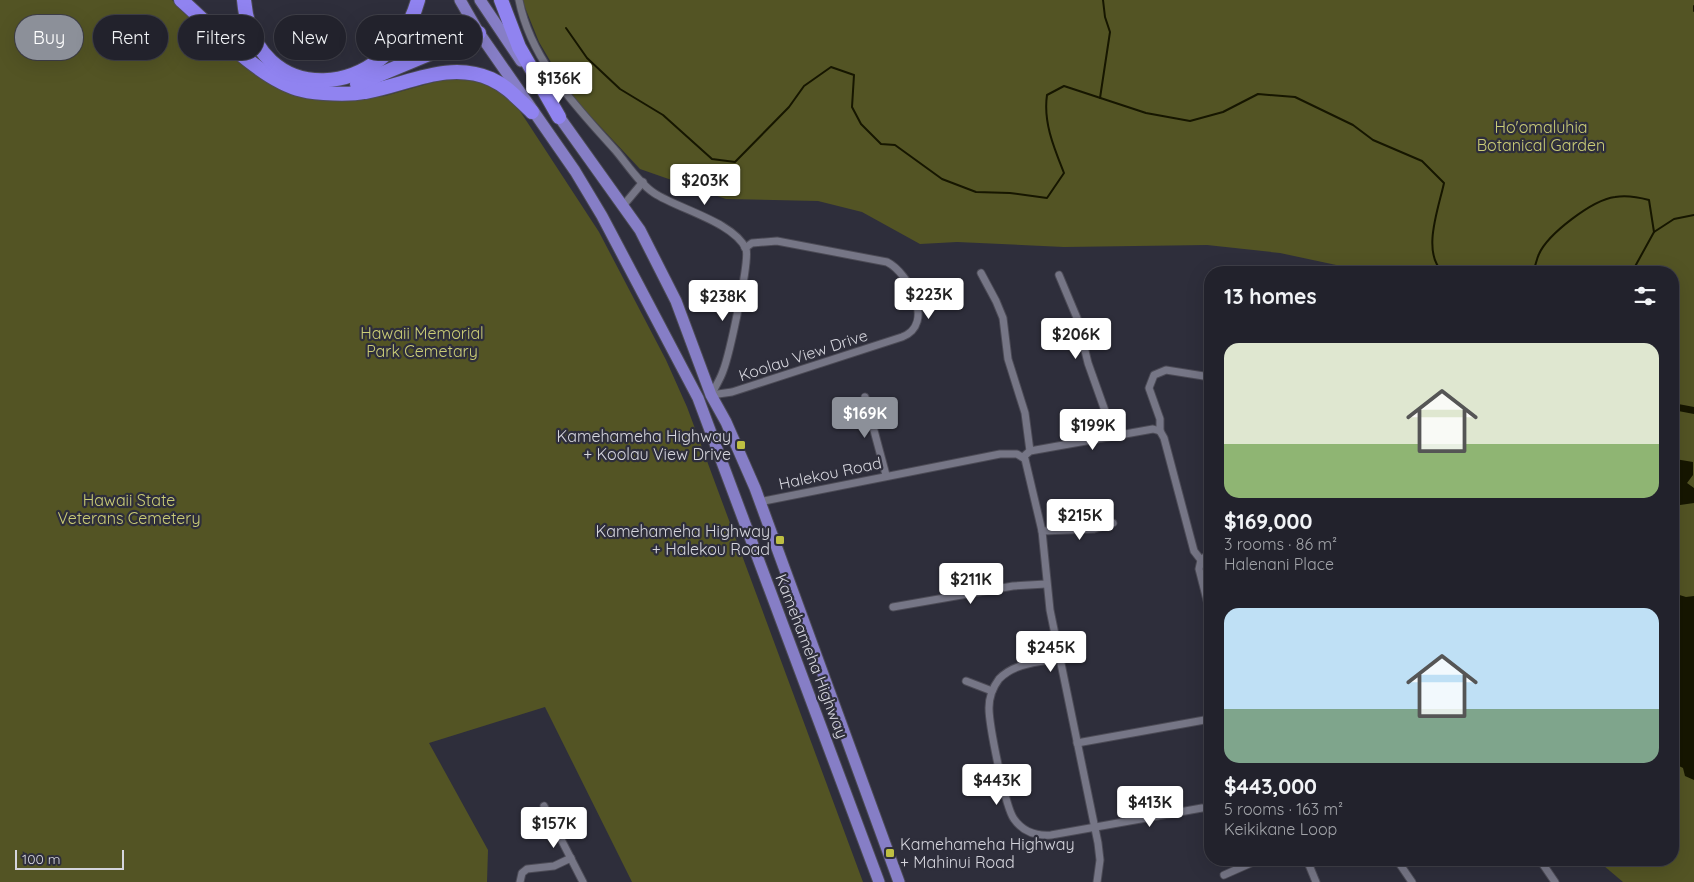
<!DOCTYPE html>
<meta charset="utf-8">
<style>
:root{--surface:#22222c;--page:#2e2f38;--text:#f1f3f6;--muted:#a2a4a9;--line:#3f3f48;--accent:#8c9099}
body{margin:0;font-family:Quicksand,sans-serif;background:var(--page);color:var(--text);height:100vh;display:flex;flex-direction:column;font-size:19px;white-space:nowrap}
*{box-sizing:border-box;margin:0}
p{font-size:16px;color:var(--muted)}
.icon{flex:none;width:28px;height:28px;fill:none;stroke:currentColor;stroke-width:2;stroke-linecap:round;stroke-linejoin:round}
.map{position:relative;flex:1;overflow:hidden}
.panel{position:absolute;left:1204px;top:266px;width:475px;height:600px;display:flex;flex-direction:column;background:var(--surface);border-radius:20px;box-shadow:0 5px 20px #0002,0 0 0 1px var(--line)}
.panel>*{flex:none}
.guide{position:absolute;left:15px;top:15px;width:475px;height:45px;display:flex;gap:10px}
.scale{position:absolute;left:15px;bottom:12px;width:109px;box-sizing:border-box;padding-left:5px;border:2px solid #d5d5dd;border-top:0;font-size:14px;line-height:18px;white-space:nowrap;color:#d5d5dd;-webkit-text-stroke:4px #2e2e3b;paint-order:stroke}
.price{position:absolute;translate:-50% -42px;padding:0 11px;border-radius:5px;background:#fff;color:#222;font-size:16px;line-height:32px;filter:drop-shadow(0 1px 2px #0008)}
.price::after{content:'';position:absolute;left:50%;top:30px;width:15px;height:11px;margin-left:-8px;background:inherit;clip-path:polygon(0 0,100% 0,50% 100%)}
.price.selected{background:var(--accent);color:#fff}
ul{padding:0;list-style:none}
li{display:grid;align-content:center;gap:10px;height:265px;padding:0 20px}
li span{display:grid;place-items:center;height:155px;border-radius:15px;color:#555}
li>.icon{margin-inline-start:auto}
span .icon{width:90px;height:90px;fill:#fffc;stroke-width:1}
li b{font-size:21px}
h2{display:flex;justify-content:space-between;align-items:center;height:60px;padding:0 20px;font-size:21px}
.pill{padding:0 18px;border-radius:22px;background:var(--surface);box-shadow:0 5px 20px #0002,0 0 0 1px var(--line);font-size:18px;line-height:45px}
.pill.selected{background:var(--accent);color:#fff}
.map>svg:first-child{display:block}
</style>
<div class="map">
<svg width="1694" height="882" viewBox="0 0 1694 882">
<rect width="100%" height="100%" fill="#2e2e3b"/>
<g fill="#535424">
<polygon points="0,0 172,0 243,64 360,99 385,96 445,79 462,77 494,86 518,108 599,232 666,360 687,407 863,882 632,882 545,707 429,743 488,850 487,882 0,882"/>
<polygon points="522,0 1694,0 1694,882 1623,882 1597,860 1672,860 1672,272 1369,272 1280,253 1207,245 1064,247 957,242 920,244 862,212 818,201 726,199 640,169 580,105 562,81 539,42"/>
</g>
<g fill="#161600">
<polygon points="1673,403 1694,407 1694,414 1673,410"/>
<polygon points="1675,459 1693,462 1693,475 1687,483 1694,488 1694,503 1680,505 1677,509 1673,508 1672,462"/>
<polygon points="1673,593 1686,597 1694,596 1694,780 1685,776 1683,768 1673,763"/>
</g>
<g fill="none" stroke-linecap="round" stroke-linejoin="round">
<g stroke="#161600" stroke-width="2">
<polyline points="1694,6 1694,11"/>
<path d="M566 28 587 58 620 89 663 115 712 159 735 162 789 107 804 86 831 67 854 75 852 107 861 124 881 144 895 145 942 179 976 192 1010 193 1047 198 1064 173C1054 148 1043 122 1047 95L1064 86 1146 113 1190 121 1223 112 1258 94 1295 97 1353 125 1373 140 1422 161 1444 183C1439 207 1421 253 1443 272"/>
<polyline points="1100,98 1110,32 1105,17 1103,0"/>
<polyline points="1654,232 1674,219 1694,215"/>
<path d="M1532 272C1536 267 1536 260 1539 254 1548 234 1592 200 1615 197 1626 195 1638 197 1649 200L1654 232 1632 272"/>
</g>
<defs>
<g id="street">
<path d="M519 0C531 61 576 106 616 151 627 164 639 183 654 193 678 209 734 222 746 249 750 261 729 356 723 371 720 380 715 387 711 395"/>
<polyline points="622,207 643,182"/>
<polyline points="981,273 996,301 1003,318 1008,359 1025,413 1030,451"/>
<polyline points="1059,275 1077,318 1088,363 1114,436"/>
<path d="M711 395 732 392 902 337C936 324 909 273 887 262L777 241 752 243 745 248"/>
<polyline points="865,397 886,475"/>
<polyline points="1160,431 1160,419 1149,388 1154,375 1166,370 1210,377"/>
<polyline points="1023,457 1030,451 1153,429 1160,431 1164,438 1194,551 1201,560 1199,569 1210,612"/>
<polyline points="759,502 1000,454 1017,454 1025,459 1042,531 1050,610 1098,843 1100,860 1097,882"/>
<polyline points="1042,531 1094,529 1113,523"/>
<polyline points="1201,560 1210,553"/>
<polyline points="893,607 1013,586 1046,584"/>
<path d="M1060 658C1039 662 1014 663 999 679 993 687 989 697 989 708 989 724 1005 807 1014 819 1023 832 1037 836 1051 835L1202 808"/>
<polyline points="966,681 992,691"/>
<polyline points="1077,743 1210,719"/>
<polyline points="544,806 583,882"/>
<polyline points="1307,860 1316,882"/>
<polyline points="1397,860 1412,882"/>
<polyline points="1540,860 1555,882"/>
<polyline points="1224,875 1258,860"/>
<polyline points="520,882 522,873 527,869 554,866 571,858"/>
</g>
<g id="primary">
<polyline points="460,0 479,33 575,171 602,216 698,398 879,882"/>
<polyline points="480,0 521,61"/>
<polyline points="555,111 640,230 676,301 711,395 726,422 755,488 899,882"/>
</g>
<g id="highway">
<path d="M181 0C213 28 260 80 302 90 317 94 350 95 365 92 407 85 448 60 491 79 507 86 519 100 532 112"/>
<path d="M244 0C254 111 389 103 418 0"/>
<polyline points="501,0 519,47 559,117"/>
<polyline points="357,84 479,33"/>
</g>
</defs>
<use href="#street" stroke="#4c4b56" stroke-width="9"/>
<use href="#primary" stroke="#4c4b56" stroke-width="13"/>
<use href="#highway" stroke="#4c4b56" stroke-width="16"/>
<use href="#street" stroke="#767686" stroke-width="7"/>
<use href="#primary" stroke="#867ec6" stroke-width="11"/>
<use href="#highway" stroke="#9083f0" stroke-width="14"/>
</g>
<g fill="#bebf42" stroke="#2e2e3b" stroke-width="2">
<rect x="736" y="440" width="10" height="10" rx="2.5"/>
<rect x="775" y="535" width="10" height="10" rx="2.5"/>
<rect x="885" y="848" width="10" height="10" rx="2.5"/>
</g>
<g text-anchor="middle" stroke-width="4.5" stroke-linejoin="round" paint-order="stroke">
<g font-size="16" fill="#cbcd77" stroke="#2e2e3b">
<text x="1541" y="133">Ho'omaluhia<tspan x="1541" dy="18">Botanical Garden</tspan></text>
<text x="422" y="339">Hawaii Memorial<tspan x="422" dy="18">Park Cemetary</tspan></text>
<text x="129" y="506">Hawaii State<tspan x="129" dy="18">Veterans Cemetery</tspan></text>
</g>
<g font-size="16" fill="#d5d5dd" stroke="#2e2e3b">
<text transform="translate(803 355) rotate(-18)" y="6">Koolau View Drive</text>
<text transform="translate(830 473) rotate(-12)" y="6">Halekou Road</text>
<text transform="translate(812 656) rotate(69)" y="6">Kamehameha Highway</text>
</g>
<g font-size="16" fill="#d5d5dd" stroke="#2e2e3b" text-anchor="end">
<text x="731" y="442">Kamehameha Highway<tspan x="731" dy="18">+ Koolau View Drive</tspan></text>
<text x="770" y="537">Kamehameha Highway<tspan x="770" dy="18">+ Halekou Road</tspan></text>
<text x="900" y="850" text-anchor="start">Kamehameha Highway<tspan x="900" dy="18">+ Mahinui Road</tspan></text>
</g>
</g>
</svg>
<div class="scale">100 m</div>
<b class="price" style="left:559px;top:104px">$136K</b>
<b class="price" style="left:705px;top:206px">$203K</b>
<b class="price" style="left:929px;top:320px">$223K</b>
<b class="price" style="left:723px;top:322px">$238K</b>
<b class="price" style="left:1076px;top:360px">$206K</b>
<b class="price selected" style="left:865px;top:439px">$169K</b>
<b class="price" style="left:1093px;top:451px">$199K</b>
<b class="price" style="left:1080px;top:541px">$215K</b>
<b class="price" style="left:971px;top:605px">$211K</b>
<b class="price" style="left:1051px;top:673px">$245K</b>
<b class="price" style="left:997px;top:806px">$443K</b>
<b class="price" style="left:1150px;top:828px">$413K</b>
<b class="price" style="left:554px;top:849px">$157K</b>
<div class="guide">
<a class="pill selected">Buy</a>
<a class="pill">Rent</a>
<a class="pill">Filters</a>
<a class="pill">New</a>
<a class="pill">Apartment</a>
</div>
<section class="panel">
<h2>13 homes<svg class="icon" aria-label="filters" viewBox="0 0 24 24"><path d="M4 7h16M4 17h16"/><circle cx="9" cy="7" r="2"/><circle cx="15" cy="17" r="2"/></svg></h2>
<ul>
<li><span style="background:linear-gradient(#dfe7d0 65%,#8fb573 0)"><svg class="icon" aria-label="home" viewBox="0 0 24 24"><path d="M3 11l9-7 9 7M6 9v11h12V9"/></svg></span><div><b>$169,000</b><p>3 rooms · 86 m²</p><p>Halenani Place</p></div></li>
<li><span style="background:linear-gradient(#bfe0f5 65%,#7fa58c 0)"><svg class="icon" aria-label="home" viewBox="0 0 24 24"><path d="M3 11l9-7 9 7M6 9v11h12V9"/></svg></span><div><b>$443,000</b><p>5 rooms · 163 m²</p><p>Keikikane Loop</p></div></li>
</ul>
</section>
</div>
